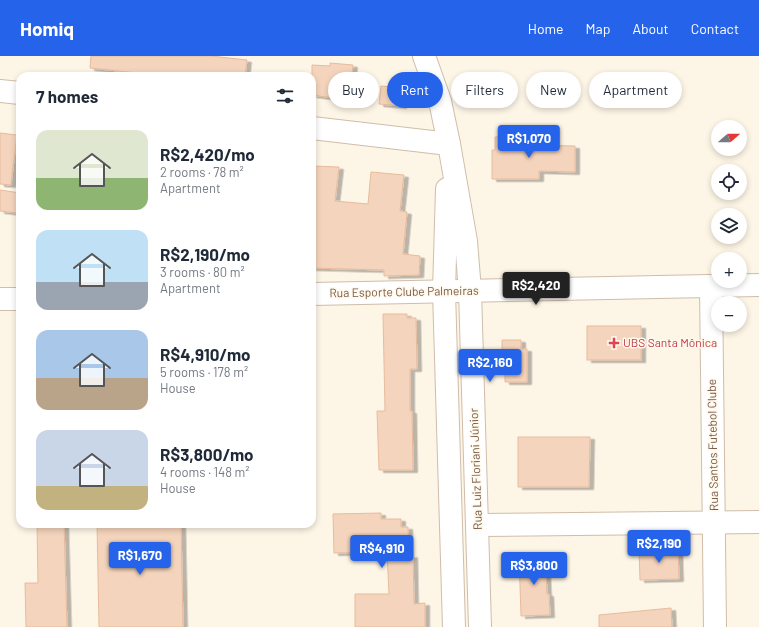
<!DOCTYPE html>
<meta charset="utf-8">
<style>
:root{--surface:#fff;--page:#f2f2f3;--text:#1f2937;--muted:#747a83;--accent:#2563eb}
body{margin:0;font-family:Barlow,sans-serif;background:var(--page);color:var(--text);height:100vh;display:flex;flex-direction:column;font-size:15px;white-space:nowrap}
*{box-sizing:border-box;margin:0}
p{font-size:13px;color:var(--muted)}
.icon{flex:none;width:22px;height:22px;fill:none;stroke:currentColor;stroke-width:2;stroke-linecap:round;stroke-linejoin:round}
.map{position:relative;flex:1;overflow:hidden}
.sheet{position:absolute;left:16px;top:16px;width:300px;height:456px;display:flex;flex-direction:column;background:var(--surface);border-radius:12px;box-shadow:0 2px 6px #0003}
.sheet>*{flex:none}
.top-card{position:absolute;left:328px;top:16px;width:371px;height:36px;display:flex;gap:8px}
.needle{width:26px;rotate:70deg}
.fabs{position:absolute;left:711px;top:64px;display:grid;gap:8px}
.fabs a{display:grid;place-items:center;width:36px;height:36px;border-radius:50%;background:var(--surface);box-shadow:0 2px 6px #0003;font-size:20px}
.price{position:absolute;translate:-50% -34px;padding:0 9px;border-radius:4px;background:var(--accent);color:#fff;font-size:13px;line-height:26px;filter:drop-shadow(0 1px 2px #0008)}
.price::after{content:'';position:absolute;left:50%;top:24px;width:12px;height:9px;margin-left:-6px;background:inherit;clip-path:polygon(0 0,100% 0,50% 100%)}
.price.on{background:#222;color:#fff}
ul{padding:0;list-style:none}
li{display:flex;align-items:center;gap:12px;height:100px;padding:0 20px}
li span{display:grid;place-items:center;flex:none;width:112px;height:80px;border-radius:12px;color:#555}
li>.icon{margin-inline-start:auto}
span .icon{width:48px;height:48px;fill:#fffc;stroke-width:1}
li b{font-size:17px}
h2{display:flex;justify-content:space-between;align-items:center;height:48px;padding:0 20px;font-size:17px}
.tag{padding:0 14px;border-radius:18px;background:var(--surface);box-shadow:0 2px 6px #0003;font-size:14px;line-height:36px}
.tag.on{background:var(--accent);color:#fff}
header{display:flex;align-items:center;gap:24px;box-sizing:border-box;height:56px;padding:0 20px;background:var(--accent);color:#fff}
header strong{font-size:19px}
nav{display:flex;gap:22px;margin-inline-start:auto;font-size:14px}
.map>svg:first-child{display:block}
</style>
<header>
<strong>Homiq</strong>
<nav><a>Home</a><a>Map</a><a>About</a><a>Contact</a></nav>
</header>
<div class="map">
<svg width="759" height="571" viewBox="0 0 759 571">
<defs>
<filter id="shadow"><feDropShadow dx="4.5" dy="2.5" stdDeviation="0" flood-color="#0004"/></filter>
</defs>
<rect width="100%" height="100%" fill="#fdf5e6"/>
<g fill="#f4d4bc" stroke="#e8bb9c" filter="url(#shadow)">
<polygon points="91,0 211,0 247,4 245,20 165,20 90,12"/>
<polygon points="330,7 353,9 349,44 312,39 312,9 330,10"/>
<polygon points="381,30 403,32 402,50 379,48"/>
<polygon points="0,77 17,79 11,129 0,128"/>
<polygon points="495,81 534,81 534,89 575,90 575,116 539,115 539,123 492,123 492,94 495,94"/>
<polygon points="312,110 339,111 335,145 368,148 371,116 404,119 400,155 407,156 403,198 420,200 419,219 384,220 384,214 312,212"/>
<polygon points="0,134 20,137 18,157 0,155"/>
<polygon points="383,258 407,258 407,262 416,262 417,313 410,313 410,355 412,355 413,414 379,414 377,355 385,355"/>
<rect x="587" y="270" width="54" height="34"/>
<polygon points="502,284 521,284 521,293 527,293 527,326 505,326 505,310 502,310"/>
<polygon points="518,381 590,381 589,431 518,431"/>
<polygon points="381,457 381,463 401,463 401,471 408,471 409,500 413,499 414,548 425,547 425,571 355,571 355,538 389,538 387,496 334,497 333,458"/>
<polygon points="37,468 64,468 67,571 26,571 25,527 38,527"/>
<polygon points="97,468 181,468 183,571 99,571"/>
<polygon points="678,493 679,523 640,524 639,494"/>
<polygon points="545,498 547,538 549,538 550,559 521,560 519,499"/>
<polygon points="671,552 672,571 599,571 599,559"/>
</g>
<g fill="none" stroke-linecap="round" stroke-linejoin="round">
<defs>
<g id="minor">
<polyline points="424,0 440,45 449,88 466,185 470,235 480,571"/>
<polyline points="0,35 20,37"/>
<polyline points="312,72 449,88"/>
<polyline points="447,133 444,235 454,571"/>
<polyline points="711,230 715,571"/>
<polyline points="312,238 759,229"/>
<polyline points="0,243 20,243"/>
<polyline points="478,469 759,466"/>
</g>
</defs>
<use href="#minor" stroke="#d0bdab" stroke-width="24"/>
<use href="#minor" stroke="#fff" stroke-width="22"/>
</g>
<path fill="#e0444e" stroke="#fff9ee" stroke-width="1.5" d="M612 281h4v4h4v4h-4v4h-4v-4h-4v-4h4z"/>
<g text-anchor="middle" stroke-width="3" stroke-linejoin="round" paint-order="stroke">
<g font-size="12" fill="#795b49" stroke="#fff9ee">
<text transform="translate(404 236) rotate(-1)" y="4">Rua Esporte Clube Palmeiras</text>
<text transform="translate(713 389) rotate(-91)" y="4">Rua Santos Futebol Clube</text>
<text transform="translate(476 413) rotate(-92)" y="4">Rua Luiz Floriani Júnior</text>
</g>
<g font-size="12" fill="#be3a42" stroke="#fff9ee" text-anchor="start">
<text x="623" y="291">UBS Santa Mônica</text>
</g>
</g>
</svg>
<div class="fabs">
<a><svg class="needle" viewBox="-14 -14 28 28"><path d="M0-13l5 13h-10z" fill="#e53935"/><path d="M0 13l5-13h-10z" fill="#747a83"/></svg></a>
<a><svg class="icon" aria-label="locate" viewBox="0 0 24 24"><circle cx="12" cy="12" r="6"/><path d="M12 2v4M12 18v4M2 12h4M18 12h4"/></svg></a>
<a><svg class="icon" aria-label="layers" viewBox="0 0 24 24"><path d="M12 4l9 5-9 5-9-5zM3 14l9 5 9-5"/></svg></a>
<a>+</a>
<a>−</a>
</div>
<b class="price" style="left:529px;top:103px">R$1,070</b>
<b class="price on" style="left:536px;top:250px">R$2,420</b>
<b class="price" style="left:490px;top:327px">R$2,160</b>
<b class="price" style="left:659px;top:508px">R$2,190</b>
<b class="price" style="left:382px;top:513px">R$4,910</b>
<b class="price" style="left:140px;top:520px">R$1,670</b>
<b class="price" style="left:534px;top:530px">R$3,800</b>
<div class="top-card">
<a class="tag">Buy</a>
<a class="tag on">Rent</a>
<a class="tag">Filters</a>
<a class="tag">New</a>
<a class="tag">Apartment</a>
</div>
<section class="sheet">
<h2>7 homes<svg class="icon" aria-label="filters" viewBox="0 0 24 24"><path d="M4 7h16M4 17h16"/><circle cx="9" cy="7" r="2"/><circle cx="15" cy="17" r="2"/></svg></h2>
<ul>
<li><span style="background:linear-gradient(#dfe7d0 60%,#8fb573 0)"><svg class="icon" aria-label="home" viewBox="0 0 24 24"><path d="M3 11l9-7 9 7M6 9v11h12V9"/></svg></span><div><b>R$2,420/mo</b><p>2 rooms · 78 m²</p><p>Apartment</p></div></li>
<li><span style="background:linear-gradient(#bfe0f5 65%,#9aa5b1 0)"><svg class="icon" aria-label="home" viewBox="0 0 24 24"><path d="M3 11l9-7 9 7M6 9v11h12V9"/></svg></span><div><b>R$2,190/mo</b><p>3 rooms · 80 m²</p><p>Apartment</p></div></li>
<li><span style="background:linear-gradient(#a9c7e8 60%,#b9a48a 0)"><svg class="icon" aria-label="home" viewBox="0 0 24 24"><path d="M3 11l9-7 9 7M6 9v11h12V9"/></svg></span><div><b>R$4,910/mo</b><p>5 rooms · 178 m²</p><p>House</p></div></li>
<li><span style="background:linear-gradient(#c9d6e8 70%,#c2b280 0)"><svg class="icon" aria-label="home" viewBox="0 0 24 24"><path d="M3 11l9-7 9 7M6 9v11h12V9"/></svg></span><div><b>R$3,800/mo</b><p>4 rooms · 148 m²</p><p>House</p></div></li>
</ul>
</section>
</div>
